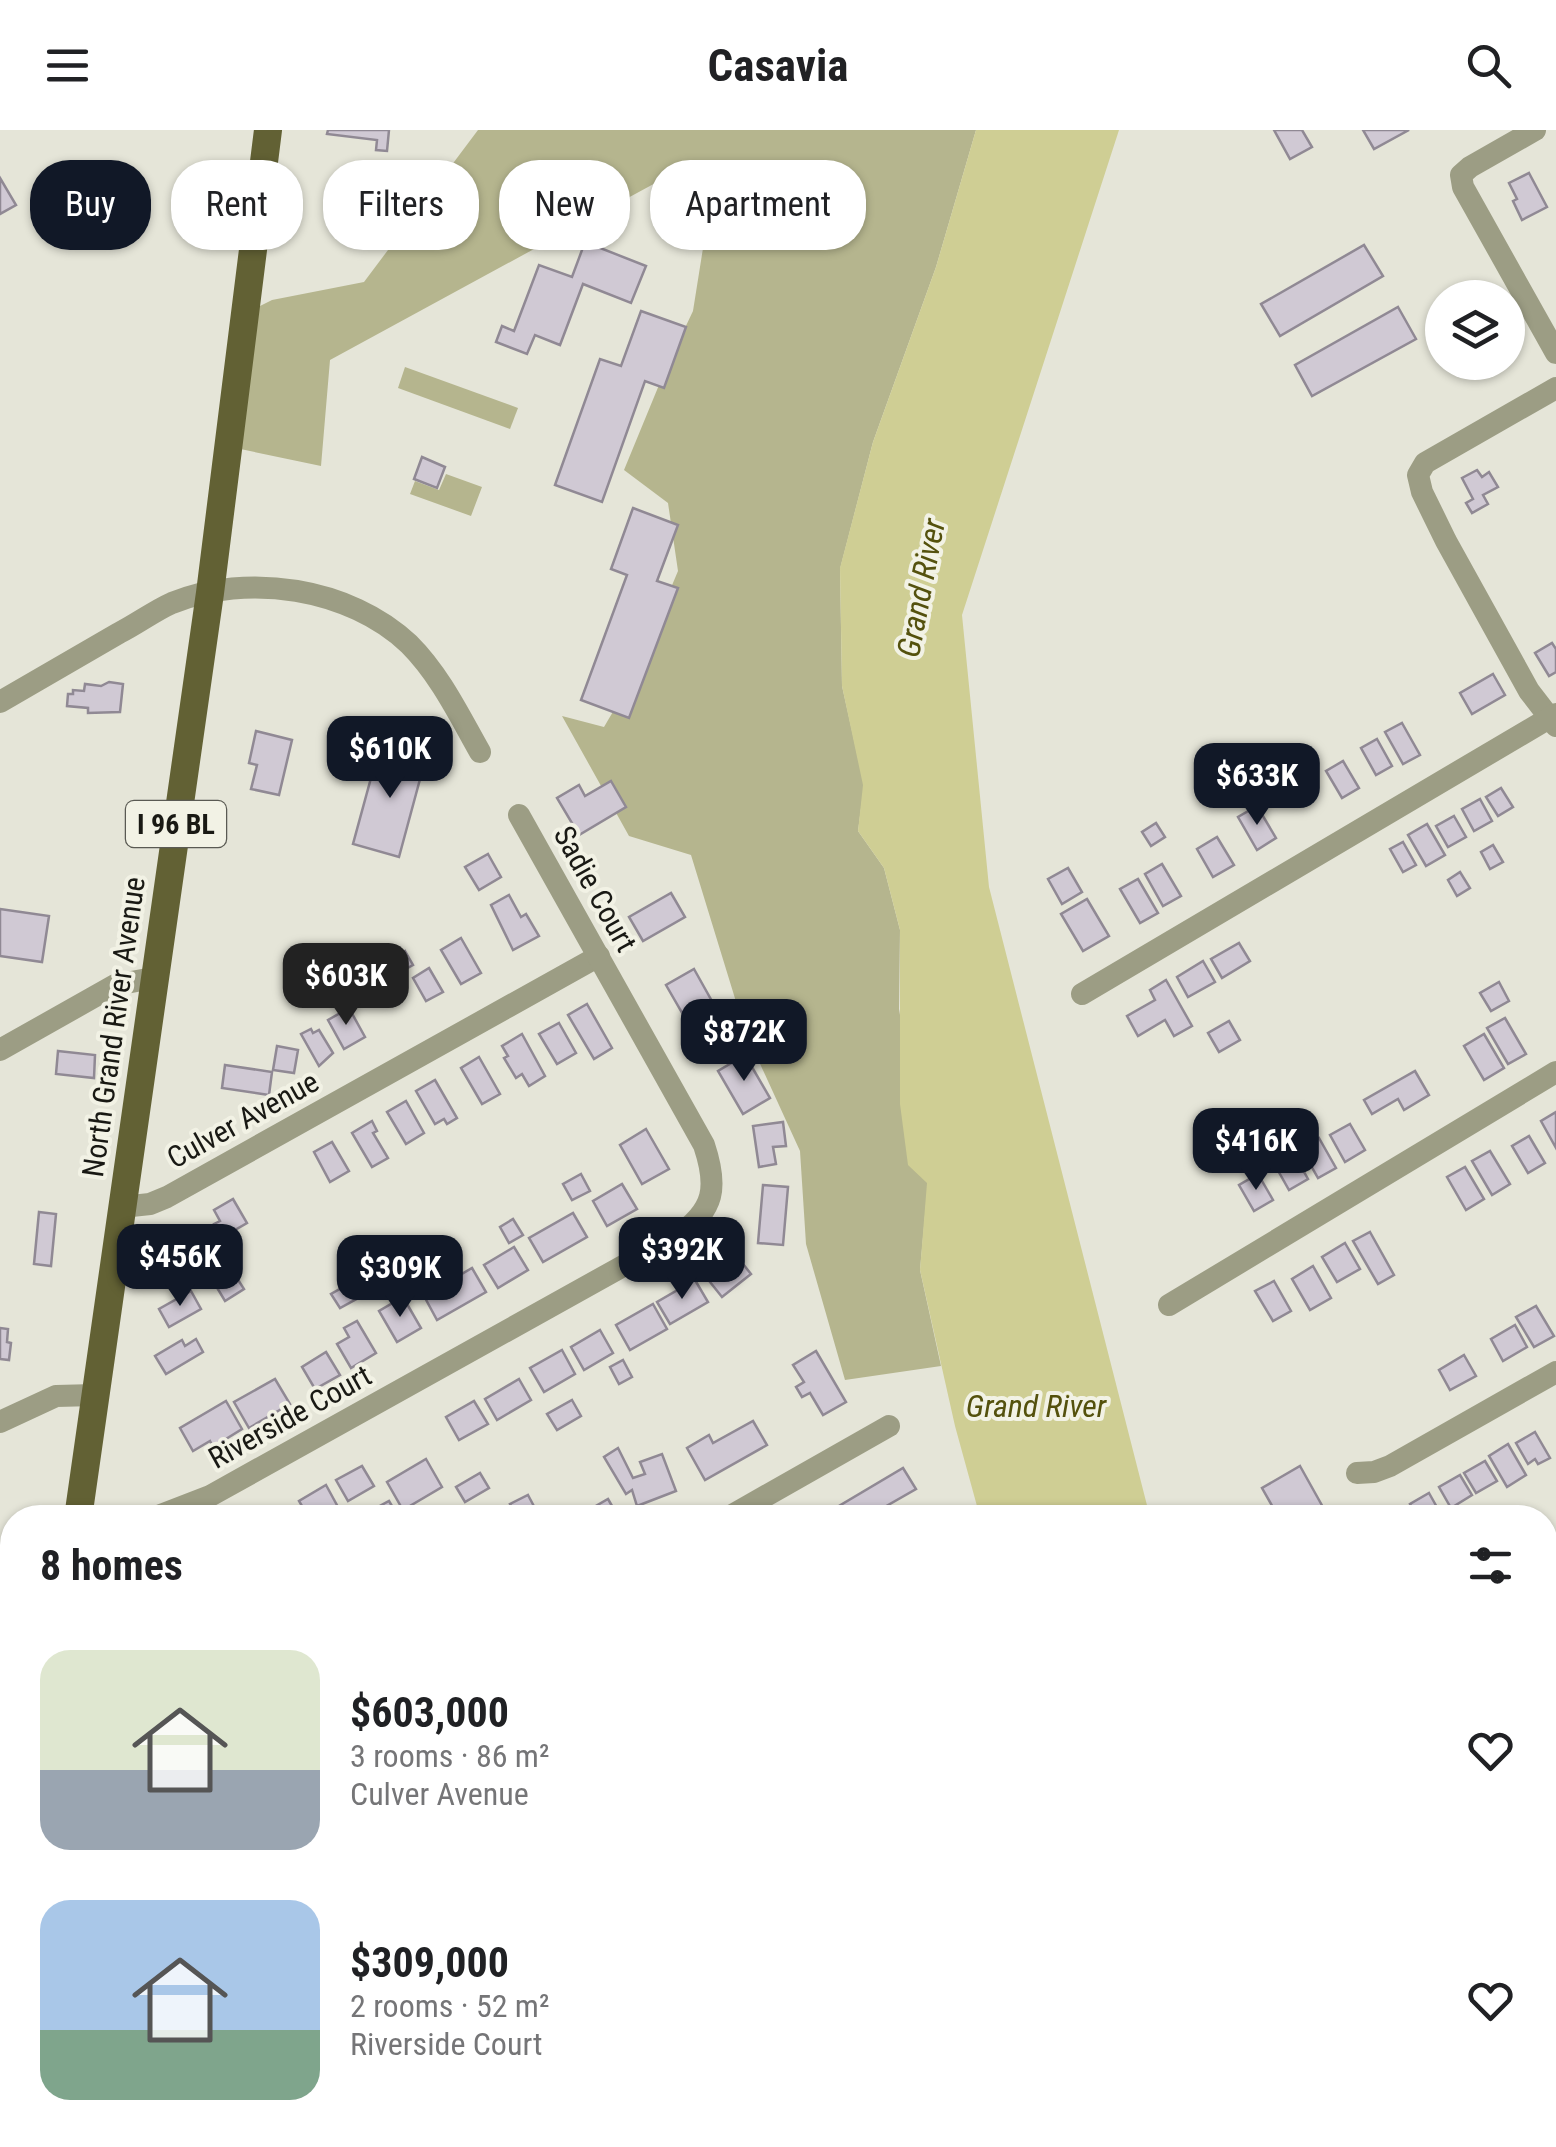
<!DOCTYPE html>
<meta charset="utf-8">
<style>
:root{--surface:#fff;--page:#f2f2f2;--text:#202124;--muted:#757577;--accent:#111827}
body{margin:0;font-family:"Roboto Condensed",sans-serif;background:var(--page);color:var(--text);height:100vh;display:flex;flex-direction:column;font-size:38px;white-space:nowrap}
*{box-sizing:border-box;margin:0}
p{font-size:32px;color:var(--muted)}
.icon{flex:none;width:55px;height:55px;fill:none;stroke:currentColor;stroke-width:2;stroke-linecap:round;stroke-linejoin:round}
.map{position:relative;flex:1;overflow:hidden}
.panel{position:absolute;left:0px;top:1375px;width:1558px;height:642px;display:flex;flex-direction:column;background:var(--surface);border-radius:40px 40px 0 0;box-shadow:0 2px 8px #0004}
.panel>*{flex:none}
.top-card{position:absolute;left:30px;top:30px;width:1000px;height:90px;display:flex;gap:20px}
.fabs{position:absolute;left:1425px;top:150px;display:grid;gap:20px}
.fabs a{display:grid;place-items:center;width:100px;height:100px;border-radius:50%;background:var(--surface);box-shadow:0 2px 8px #0004;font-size:50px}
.price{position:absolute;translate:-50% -85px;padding:0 22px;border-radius:20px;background:var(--accent);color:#fff;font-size:32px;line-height:65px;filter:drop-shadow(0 2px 5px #0008)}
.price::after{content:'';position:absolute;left:50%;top:60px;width:30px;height:22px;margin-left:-15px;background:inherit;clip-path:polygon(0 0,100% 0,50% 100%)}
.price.selected{background:#222;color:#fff}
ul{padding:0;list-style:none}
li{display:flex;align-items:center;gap:30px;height:250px;padding:0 40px}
li span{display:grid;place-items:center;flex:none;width:280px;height:200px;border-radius:30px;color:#555}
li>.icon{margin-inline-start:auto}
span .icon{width:120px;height:120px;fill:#fffc;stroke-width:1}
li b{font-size:42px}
h2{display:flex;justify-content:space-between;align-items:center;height:120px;padding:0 40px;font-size:42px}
.tag{padding:0 35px;border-radius:40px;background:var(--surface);box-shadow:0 2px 8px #0004;font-size:35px;line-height:90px}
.tag.selected{background:var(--accent);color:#fff}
header{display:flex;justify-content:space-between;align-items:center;height:130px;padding:0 40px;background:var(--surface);font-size:45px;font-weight:700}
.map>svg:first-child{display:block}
</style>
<header><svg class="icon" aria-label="menu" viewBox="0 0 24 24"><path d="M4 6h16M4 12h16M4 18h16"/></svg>Casavia<svg class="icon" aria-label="search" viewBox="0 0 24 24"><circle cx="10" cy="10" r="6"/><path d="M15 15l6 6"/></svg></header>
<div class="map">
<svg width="1556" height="2017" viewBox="0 0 1556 2017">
<rect width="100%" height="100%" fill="#e5e5d8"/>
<g fill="#b5b58e">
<polygon points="478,0 976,0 936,137 873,312 840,439 842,556 864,655 858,701 884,738 900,800 899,879 928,1052 920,1140 941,1236 845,1250 806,1114 800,1021 745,901 691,725 629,706 562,586 604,597 634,546 678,441 668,373 624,340 666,238 693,181 707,93 694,32 330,230 321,336 226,316 244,184 272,170 364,152"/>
<polygon points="405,237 518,278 510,299 398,258"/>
<polygon points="446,344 482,357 471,386 410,364 415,351 439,360"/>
<polygon points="1285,2005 1366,2005 1368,2017 1263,2017"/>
</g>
<g fill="#cfce94">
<polygon points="976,0 1119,0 962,485 989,757 1150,1387 980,1387 955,1296 920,1140 927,1053 908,1035 900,974 900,800 884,738 858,701 863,655 842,556 840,438 873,312 936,137"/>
<polygon points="997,2005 1166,2005 1163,2017 994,2017"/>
</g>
<g fill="#d0c9d4" stroke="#908994" stroke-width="2.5">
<polygon points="328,0 389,0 387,21 376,20 377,10 327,4"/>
<polygon points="1274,0 1302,0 1312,17 1290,29"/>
<polygon points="1363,0 1409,0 1374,19"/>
<polygon points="1529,43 1547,77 1522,90 1513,71 1517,69 1509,53"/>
<polygon points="0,48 16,75 0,84"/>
<polygon points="585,112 646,136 631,173 583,154 560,215 535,205 527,224 496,212 502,196 514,201 539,135 572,147"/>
<polygon points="1364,115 1383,146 1280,206 1261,174"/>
<polygon points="1398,177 1416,209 1312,266 1295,235"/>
<polygon points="641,181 686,197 664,258 645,251 602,372 555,355 600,229 621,236"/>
<polygon points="422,327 445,337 437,358 414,349"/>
<polygon points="1477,340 1482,347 1489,342 1498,357 1483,365 1488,374 1472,383 1466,373 1473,369 1462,348"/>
<polygon points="633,378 678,395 657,451 678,458 629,588 581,570 627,445 611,439"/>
<polygon points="1552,513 1556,519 1556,542 1549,546 1535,523"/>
<polygon points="1493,544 1505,565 1472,584 1460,563"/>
<polygon points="109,552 123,554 120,582 88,583 88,578 67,576 68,564 73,564 73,560 84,561 85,554 101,556"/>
<polygon points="1402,593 1420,625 1403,634 1385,602"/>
<polygon points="256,601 292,610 279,665 251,659 257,635 249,633"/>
<polygon points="1377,609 1392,636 1376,645 1361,618"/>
<polygon points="380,615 426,627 399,727 353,714"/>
<polygon points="1343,631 1359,658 1342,668 1326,641"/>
<polygon points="611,651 626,677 579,705 557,668 579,655 585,666"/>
<polygon points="1501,658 1513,677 1498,686 1486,667"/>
<polygon points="1480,669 1492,691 1474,701 1462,679"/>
<polygon points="1257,676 1276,708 1257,720 1238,687"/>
<polygon points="1454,686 1466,707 1448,717 1436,696"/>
<polygon points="1156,693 1165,707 1151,716 1142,702"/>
<polygon points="1427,694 1445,725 1426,736 1408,705"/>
<polygon points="1217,707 1234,735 1213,747 1197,719"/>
<polygon points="1403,712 1416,735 1403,742 1390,719"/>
<polygon points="1493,715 1503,732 1490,739 1481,722"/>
<polygon points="488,724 501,747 479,760 465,737"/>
<polygon points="1162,734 1181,766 1163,776 1145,744"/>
<polygon points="1068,738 1082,762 1062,774 1048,749"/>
<polygon points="1460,742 1470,758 1457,766 1448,750"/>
<polygon points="1138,749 1158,783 1140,793 1120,759"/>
<polygon points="671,763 685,787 643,811 629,787"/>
<polygon points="509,765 521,787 526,784 539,806 513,820 491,775"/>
<polygon points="1087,769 1109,806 1083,821 1061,784"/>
<polygon points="0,779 49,786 42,832 0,826"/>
<polygon points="461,808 481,843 461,854 441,820"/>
<polygon points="1239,813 1250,831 1222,848 1211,829"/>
<polygon points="405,821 413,835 398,843 390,830"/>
<polygon points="1203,831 1215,852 1188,867 1177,847"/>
<polygon points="429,838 443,862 426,871 413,848"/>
<polygon points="694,839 727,898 700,914 666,855"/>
<polygon points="1166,850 1192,896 1174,906 1165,890 1138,906 1127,886 1155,870 1150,860"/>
<polygon points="1499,852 1509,871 1491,881 1480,863"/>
<polygon points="587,874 612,918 594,929 568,885"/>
<polygon points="349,878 365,907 344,919 328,890"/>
<polygon points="1505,888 1526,924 1508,934 1487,898"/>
<polygon points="1229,891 1240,910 1219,922 1208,903"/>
<polygon points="559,893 576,923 557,934 539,904"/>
<polygon points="311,899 313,903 319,900 333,923 319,936 301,904"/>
<polygon points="522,904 545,946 529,956 522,944 516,948 504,928 508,926 502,916"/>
<polygon points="1484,904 1504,938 1484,950 1464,916"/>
<polygon points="277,916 298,920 294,943 273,940"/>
<polygon points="58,921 95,925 94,948 56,944"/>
<polygon points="745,925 770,968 743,984 718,941"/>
<polygon points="479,927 500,964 482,974 461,938"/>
<polygon points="225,935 272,942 269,965 222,958"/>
<polygon points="1415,941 1429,965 1404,980 1398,969 1372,984 1364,970"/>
<polygon points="435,950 457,988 447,994 444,989 435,994 416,961"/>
<polygon points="406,971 424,1003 406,1014 387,982"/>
<polygon points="1556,982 1556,1018 1541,991"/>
<polygon points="372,991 377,1001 373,1003 388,1028 372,1037 352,1003"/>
<polygon points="783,992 786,1016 773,1017 776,1034 759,1037 753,996"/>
<polygon points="1350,994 1365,1020 1345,1032 1330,1005"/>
<polygon points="646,999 669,1039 642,1054 620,1015"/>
<polygon points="1529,1006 1545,1033 1528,1043 1512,1016"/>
<polygon points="1319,1008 1336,1038 1318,1048 1301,1018"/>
<polygon points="332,1012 349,1041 330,1052 314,1022"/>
<polygon points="1490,1021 1510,1054 1492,1065 1472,1031"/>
<polygon points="1295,1026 1308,1049 1289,1060 1276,1037"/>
<polygon points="1465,1037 1484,1069 1466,1080 1447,1047"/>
<polygon points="581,1044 590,1061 572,1070 563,1054"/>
<polygon points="1258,1044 1273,1070 1254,1081 1239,1055"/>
<polygon points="622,1054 637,1079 607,1096 593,1071"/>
<polygon points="763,1055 788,1057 783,1115 758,1113"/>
<polygon points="233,1069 247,1093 221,1108 214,1094 220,1091 214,1080"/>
<polygon points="39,1082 56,1084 51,1136 34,1134"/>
<polygon points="573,1083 587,1107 543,1132 529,1108"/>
<polygon points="513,1089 523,1105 509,1113 500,1097"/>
<polygon points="197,1102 209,1122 172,1144 161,1123"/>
<polygon points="1370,1102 1394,1145 1378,1154 1353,1111"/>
<polygon points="1345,1113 1360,1139 1337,1152 1322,1127"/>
<polygon points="514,1117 528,1140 498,1158 484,1135"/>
<polygon points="735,1124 751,1144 722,1167 706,1147"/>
<polygon points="1313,1136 1331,1168 1310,1180 1292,1149"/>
<polygon points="472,1138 486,1162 437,1190 424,1166"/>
<polygon points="235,1145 244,1159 225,1171 216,1156"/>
<polygon points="695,1150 708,1172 670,1194 657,1172"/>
<polygon points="354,1151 362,1166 340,1178 331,1164"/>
<polygon points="1274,1151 1291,1181 1273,1191 1255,1161"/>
<polygon points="191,1161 201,1179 169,1197 159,1179"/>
<polygon points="403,1167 421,1198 397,1212 379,1181"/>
<polygon points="653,1174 667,1199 630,1220 616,1195"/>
<polygon points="1536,1176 1554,1206 1534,1217 1516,1187"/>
<polygon points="357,1191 376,1223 351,1238 337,1214 349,1207 344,1198"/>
<polygon points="1515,1195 1527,1217 1503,1231 1491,1209"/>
<polygon points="0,1198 8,1199 7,1212 11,1213 9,1230 0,1229"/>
<polygon points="600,1200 613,1223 584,1240 571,1217"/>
<polygon points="196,1209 203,1222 166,1244 155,1226 182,1210 185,1216"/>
<polygon points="562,1220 575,1244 544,1262 530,1238"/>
<polygon points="816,1221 846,1272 823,1285 810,1263 802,1267 796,1257 804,1252 793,1235"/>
<polygon points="326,1222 340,1245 315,1259 302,1237"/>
<polygon points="1464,1225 1476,1246 1450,1260 1439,1240"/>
<polygon points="623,1230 632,1247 619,1254 610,1237"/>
<polygon points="275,1249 290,1274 249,1298 234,1272"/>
<polygon points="519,1249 531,1270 497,1290 485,1269"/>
<polygon points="572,1270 581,1286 557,1300 547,1284"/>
<polygon points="226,1271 242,1299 213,1317 210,1311 193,1321 180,1298"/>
<polygon points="474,1271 488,1294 459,1310 446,1287"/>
<polygon points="753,1291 767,1315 705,1350 687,1318 709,1305 713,1313"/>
<polygon points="1535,1302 1550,1328 1538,1334 1535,1329 1528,1334 1516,1313"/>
<polygon points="1508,1314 1526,1345 1507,1357 1489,1326"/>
<polygon points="618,1318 633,1348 645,1344 640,1332 662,1324 676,1361 637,1376 632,1360 626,1364 604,1327"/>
<polygon points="426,1329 442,1357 403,1380 387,1352"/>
<polygon points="1485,1331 1497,1351 1476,1363 1464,1343"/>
<polygon points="362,1336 374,1356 348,1371 336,1350"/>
<polygon points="1300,1336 1329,1388 1279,1388 1262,1358"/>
<polygon points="903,1338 916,1359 876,1382 879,1388 846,1388 839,1376"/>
<polygon points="480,1343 489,1358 465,1372 456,1357"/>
<polygon points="1460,1345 1472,1365 1451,1378 1439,1357"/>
<polygon points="326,1355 338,1377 320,1388 309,1388 299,1371"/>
<polygon points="1429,1363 1443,1388 1418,1388 1410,1374"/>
<polygon points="528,1365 537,1382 528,1388 518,1388 510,1374"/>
<polygon points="608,1369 619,1388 575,1388"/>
<polygon points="389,1371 399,1388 370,1388 367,1383"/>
<polygon points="1551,1458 1556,1467 1556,1486 1546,1492 1545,1462"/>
<polygon points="1551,1574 1556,1582 1554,1621 1545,1606 1545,1578"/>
<polygon points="1550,1739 1556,1750 1556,1778 1548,1782 1545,1776 1545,1742"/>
<polygon points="1550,1876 1556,1887 1556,1909 1545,1915 1545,1879"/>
<polygon points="94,2005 159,2005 166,2017 100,2017"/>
<polygon points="651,2005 731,2005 710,2017 658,2017"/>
</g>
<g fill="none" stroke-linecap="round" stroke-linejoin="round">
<g stroke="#9c9d84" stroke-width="22">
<polyline points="1535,0 1470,37 1461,45 1463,57 1556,223"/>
<polyline points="1556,258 1425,333 1418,345 1422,362 1446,411 1529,561 1556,596"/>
<path d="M0 572C40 549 80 526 119 503 137 494 154 481 172 473 247 442 350 458 409 514 440 545 459 585 480 622"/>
<polyline points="1082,864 1556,584"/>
<polyline points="0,920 115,855 153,848"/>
<polyline points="122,1077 150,1074 167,1067 599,826"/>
<polyline points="1169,1175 1556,942"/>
<polyline points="0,1292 56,1266 95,1265"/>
<polyline points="1357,1343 1374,1342 1390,1336 1556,1242"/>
<path d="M153 1388 210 1366 677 1106C715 1080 718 1057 704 1015L519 685"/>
<polyline points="727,1388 889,1296"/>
<polyline points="1545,1536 1556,1529"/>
<polyline points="1545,1830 1556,1824"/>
<polyline points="1116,2017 1149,2005"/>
</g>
<g stroke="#626134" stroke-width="28">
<polyline points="78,1388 210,463 268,0"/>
<polyline points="0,1936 12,1848"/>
</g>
</g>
<g text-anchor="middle" stroke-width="8" stroke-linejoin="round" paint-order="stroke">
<rect fill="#f2f2e5" stroke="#5a5a53" stroke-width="2.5" x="126" y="671" width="100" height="46" rx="8"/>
<g font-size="28" font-weight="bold" fill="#191914">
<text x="176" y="704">I 96 BL</text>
</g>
<g font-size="30" fill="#191914" stroke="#f2f2e5">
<text transform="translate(595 759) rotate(61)" y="10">Sadie Court</text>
<text transform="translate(114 897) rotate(-82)" y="10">North Grand River Avenue</text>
<text transform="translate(243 990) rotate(-29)" y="10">Culver Avenue</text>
<text transform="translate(290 1287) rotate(-29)" y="10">Riverside Court</text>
</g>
<g font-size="32" font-style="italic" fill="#54510d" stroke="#f2f2e5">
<text transform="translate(921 458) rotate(-79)" y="11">Grand River</text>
<text x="1036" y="1287">Grand River</text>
</g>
</g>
</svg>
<div class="fabs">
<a><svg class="icon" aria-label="layers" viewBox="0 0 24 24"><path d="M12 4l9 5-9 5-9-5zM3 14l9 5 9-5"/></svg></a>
</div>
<b class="price" style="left:390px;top:671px">$610K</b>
<b class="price" style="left:1257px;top:698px">$633K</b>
<b class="price selected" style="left:346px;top:898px">$603K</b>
<b class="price" style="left:744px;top:954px">$872K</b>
<b class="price" style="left:1256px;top:1063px">$416K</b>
<b class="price" style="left:682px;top:1172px">$392K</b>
<b class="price" style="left:180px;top:1179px">$456K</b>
<b class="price" style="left:400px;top:1190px">$309K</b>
<div class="top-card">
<a class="tag selected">Buy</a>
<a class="tag">Rent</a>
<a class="tag">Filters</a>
<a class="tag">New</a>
<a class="tag">Apartment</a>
</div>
<section class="panel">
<h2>8 homes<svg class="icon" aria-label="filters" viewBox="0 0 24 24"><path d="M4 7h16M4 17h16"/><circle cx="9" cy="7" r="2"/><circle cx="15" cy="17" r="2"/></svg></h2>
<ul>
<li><span style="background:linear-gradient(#dfe7d0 60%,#9aa5b1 0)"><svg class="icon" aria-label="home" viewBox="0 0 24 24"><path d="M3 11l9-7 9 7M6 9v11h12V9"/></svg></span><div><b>$603,000</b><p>3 rooms · 86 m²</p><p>Culver Avenue</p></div><svg class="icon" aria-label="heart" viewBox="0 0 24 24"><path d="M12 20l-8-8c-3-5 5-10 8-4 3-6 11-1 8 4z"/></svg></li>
<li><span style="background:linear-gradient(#a9c7e8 65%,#7fa58c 0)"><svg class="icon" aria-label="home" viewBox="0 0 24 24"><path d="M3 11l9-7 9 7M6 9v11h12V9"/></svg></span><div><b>$309,000</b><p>2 rooms · 52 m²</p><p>Riverside Court</p></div><svg class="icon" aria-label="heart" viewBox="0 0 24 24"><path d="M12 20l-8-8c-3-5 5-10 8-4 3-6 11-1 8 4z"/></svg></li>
</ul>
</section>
</div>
